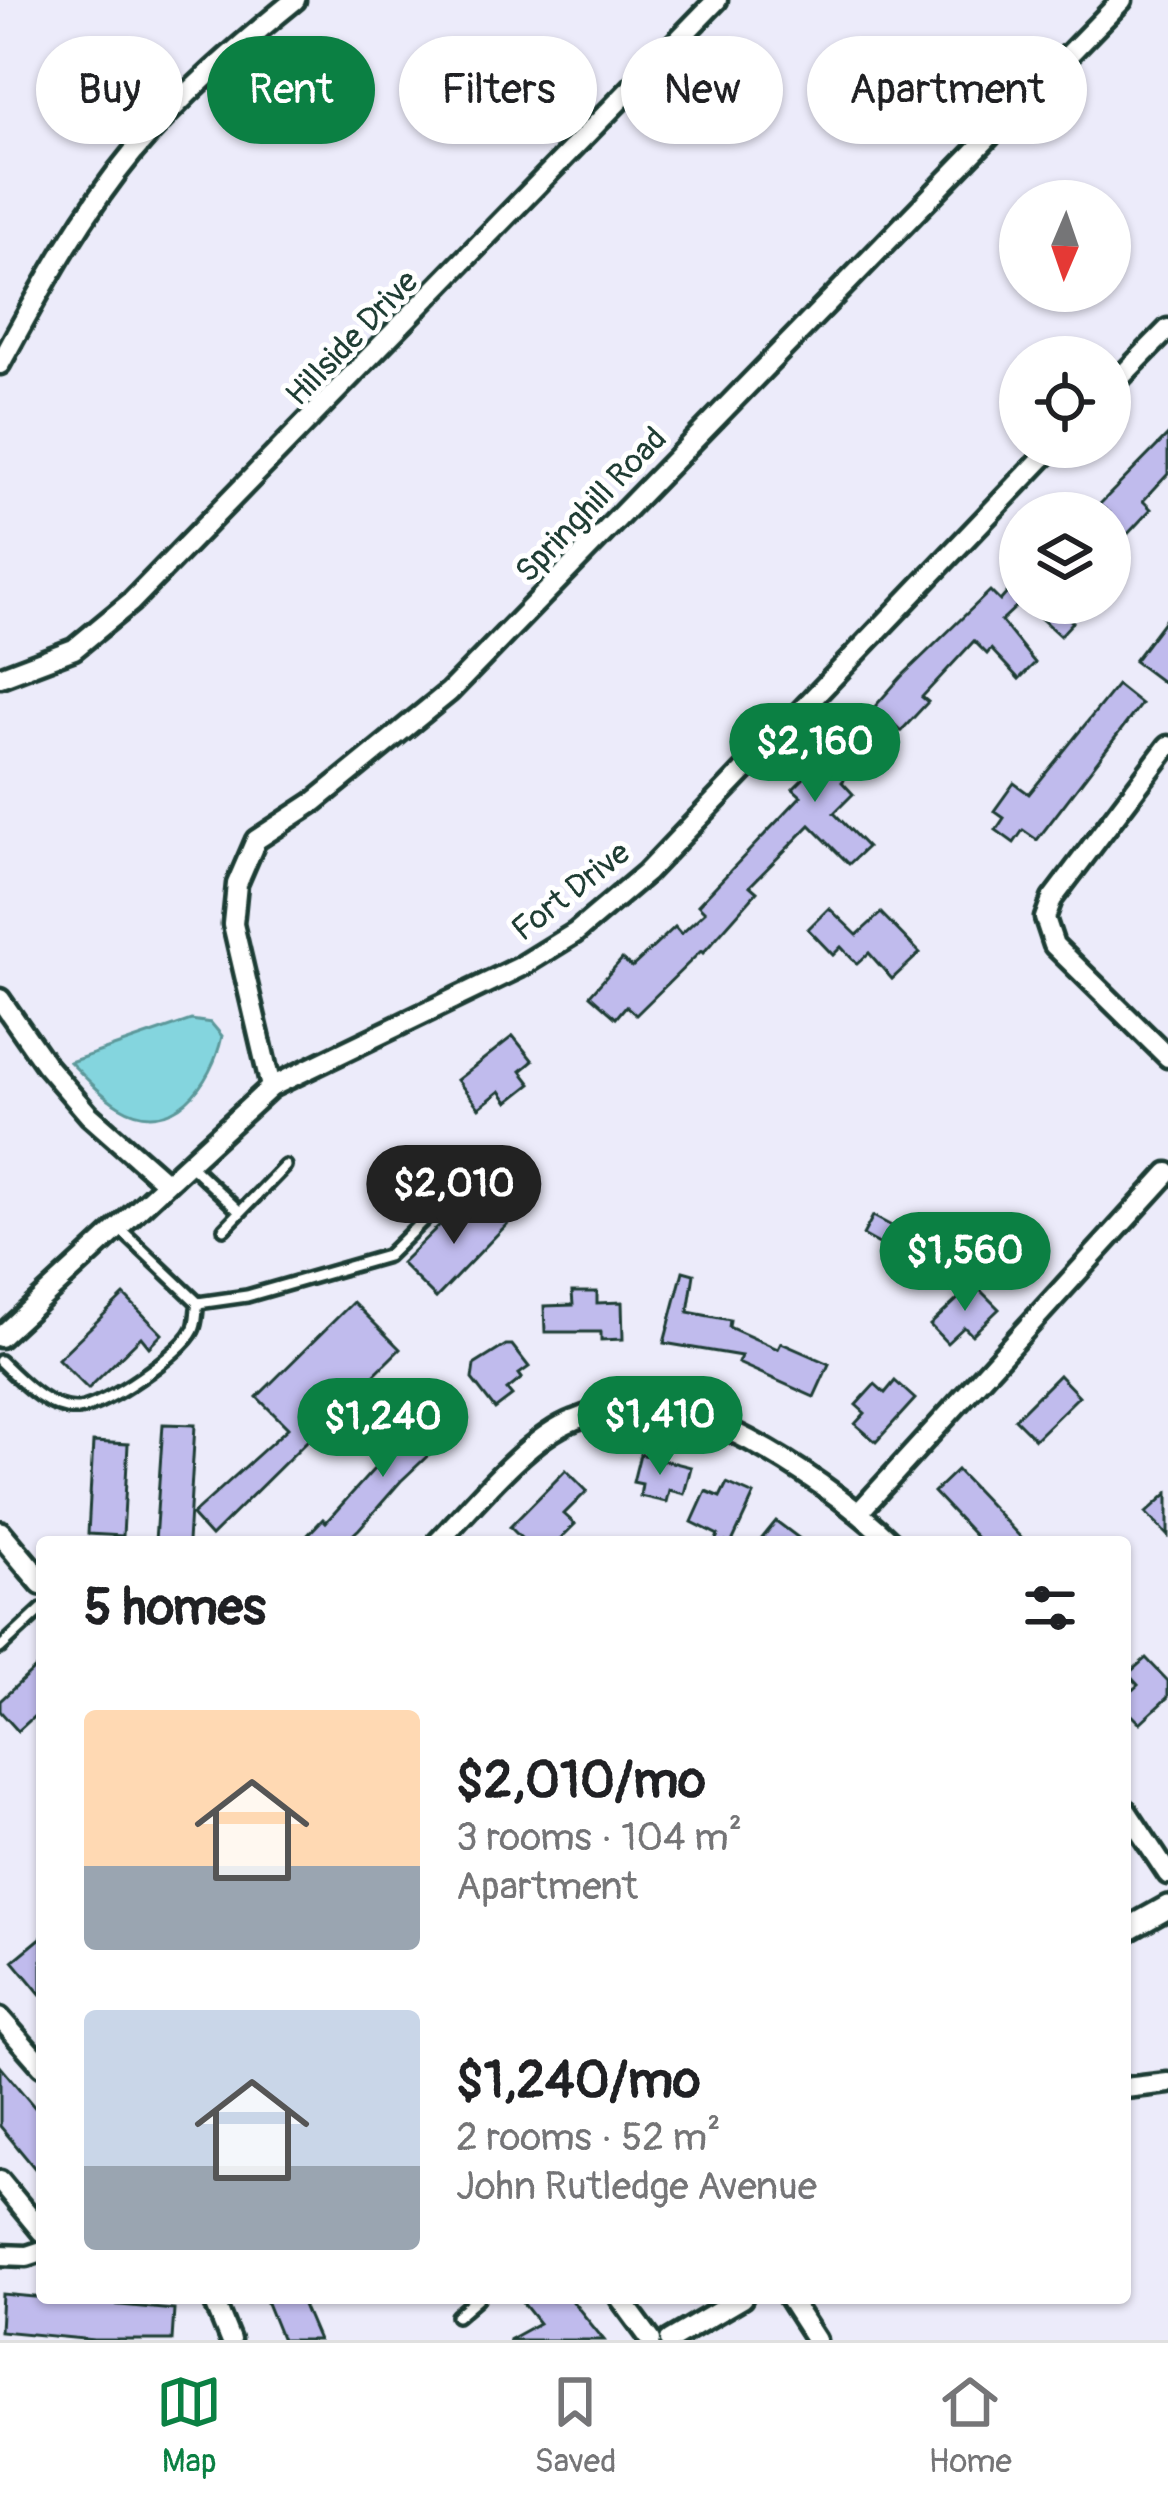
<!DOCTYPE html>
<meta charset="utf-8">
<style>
:root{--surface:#fff;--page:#f6f6f6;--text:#202124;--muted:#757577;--line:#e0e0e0;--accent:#0b8043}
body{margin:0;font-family:Pangolin,sans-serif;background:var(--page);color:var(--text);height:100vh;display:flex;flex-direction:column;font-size:45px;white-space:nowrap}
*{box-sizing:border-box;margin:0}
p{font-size:39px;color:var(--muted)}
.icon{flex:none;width:66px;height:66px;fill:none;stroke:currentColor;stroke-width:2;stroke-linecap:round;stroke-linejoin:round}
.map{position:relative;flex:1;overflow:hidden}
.panel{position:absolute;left:36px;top:1536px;width:1095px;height:768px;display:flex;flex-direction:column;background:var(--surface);border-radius:12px;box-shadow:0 3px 9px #0004}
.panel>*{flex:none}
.hud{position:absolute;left:36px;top:36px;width:1098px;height:108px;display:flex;gap:24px}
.needle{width:78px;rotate:182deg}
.controls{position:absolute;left:999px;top:180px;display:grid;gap:24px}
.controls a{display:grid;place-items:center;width:132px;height:132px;border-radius:50%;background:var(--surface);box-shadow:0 3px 9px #0004;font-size:60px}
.price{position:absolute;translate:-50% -102px;padding:0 27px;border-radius:42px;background:var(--accent);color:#fff;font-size:39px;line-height:78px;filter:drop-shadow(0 3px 6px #0008)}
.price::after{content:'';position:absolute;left:50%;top:72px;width:36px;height:27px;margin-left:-18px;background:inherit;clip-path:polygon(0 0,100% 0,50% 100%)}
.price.active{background:#222;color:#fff}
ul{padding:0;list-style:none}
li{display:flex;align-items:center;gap:36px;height:300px;padding:0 48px}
li span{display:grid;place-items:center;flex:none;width:336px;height:240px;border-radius:12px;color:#555}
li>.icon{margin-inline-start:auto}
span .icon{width:144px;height:144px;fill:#fffc;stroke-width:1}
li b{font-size:51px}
h2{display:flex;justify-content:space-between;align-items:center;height:144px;padding:0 48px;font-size:51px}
.tag{padding:0 42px;border-radius:54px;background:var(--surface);box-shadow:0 3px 9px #0004;font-size:42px;line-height:108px}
.tag.active{background:var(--accent);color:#fff}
.tabs{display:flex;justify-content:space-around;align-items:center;height:168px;border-top:3px solid var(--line);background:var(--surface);font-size:33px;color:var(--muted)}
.tabs a{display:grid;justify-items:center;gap:6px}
.tabs .active{color:var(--accent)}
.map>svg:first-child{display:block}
</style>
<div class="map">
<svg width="1168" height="2340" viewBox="0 0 1168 2340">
<rect width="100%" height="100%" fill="#ecebfa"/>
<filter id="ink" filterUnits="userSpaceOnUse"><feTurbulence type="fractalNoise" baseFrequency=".00833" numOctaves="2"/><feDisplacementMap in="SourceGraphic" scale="24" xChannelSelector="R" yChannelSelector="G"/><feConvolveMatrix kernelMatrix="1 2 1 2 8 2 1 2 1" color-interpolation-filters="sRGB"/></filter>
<g filter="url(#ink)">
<path fill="#84d5de" stroke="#5c989a" stroke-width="3" d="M191 1020 211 1023 222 1036C212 1083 173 1139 119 1106 101 1095 85 1077 70 1062Z"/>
<g fill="#c0bbed" stroke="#1f3d34" stroke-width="3">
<polygon points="1168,435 1168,474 1143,501 1151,509 1110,553 1110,513 1099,505"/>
<polygon points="1020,578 1020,603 1001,621 1035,663 1019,679 991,649 987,654 974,641 922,697 928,702 901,731 893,723 842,782 853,794 834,813 867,847 849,864 810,825 750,886 757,892 703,953 701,951 636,1015 626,1006 616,1018 590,995 622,959 632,967 675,927 681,934 705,912 698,905 801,796 793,789 821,761 824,764 901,677 990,591 1000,601"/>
<polygon points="1024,603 1050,603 1073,622 1060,636"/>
<polygon points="1168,616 1168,674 1162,682 1134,661"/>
<polygon points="1117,685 1141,704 1037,840 1023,830 1014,843 996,830 1004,818 994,811 1014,783 1029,794"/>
<polygon points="829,908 857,935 881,913 920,953 892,979 869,953 857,964 841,947 833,955 808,929"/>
<polygon points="513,1036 533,1061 521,1071 531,1084 508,1102 500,1091 479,1108 457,1080"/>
<polygon points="494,1202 511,1220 436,1298 401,1263 461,1204 476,1219"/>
<polygon points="873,1216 899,1230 888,1249 863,1235"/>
<polygon points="683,1271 694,1274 688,1312 730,1320 729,1327 778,1349 781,1343 829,1364 814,1397 738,1363 741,1356 664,1343"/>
<polygon points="974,1284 999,1309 972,1335 964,1327 947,1343 930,1325"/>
<polygon points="572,1292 597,1292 597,1303 622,1302 623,1339 601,1340 601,1332 545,1332 544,1306 573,1305"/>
<polygon points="124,1295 162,1334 149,1347 141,1337 88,1389 58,1359"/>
<polygon points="353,1302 400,1349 211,1536 192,1515 288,1428 257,1397"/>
<polygon points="506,1345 512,1345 529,1367 519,1374 522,1378 507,1390 512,1396 495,1409 472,1379 474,1365"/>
<polygon points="1059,1375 1079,1396 1035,1439 1015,1419"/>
<polygon points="895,1381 915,1399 876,1442 855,1424 865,1413 856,1405 875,1384 885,1393"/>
<polygon points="436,1408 456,1429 401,1481 359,1529 345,1542 301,1542 323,1519 326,1522 383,1459"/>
<polygon points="163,1424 195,1425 188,1542 155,1541"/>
<polygon points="93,1442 128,1444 123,1536 88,1534"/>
<polygon points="640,1454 691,1467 684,1494 669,1490 666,1502 640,1496 642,1484 633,1482"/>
<polygon points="566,1470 587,1491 564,1514 575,1524 557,1542 525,1542 510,1527"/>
<polygon points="957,1470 1025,1542 981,1542 934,1492"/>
<polygon points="727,1483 754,1495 732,1542 715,1542 718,1535 692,1522 706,1491 720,1497"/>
<polygon points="1168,1493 1168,1536 1146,1513"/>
<polygon points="776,1521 804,1542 759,1542"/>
<polygon points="1146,1658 1168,1681 1168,1697 1140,1723 1125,1708 1125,1697 1138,1685 1128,1674"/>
<polygon points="42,1662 42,1709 18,1731 0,1711 0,1701"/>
<polygon points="42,1937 42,1996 13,1961"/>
<polygon points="0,2066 42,2116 42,2177 0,2126"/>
<polygon points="2,2294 174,2310 172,2340 94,2340 0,2331"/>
<polygon points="265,2298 300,2298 318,2340 282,2340"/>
<polygon points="519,2298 570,2298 604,2340 508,2340 539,2323"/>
</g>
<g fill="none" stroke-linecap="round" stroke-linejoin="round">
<defs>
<g id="service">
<polyline points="187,1162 240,1212"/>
<polyline points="224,1229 285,1166"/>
<polyline points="198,1303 247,1296 387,1256 457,1187"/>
<path d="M0 1361C20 1380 48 1411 78 1409 104 1407 182 1353 193 1330 197 1323 196 1310 198 1303L119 1228"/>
<polyline points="0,1648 42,1609"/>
<polyline points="457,2316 478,2298"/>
</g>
<g id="minor">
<path d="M0 364C40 291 79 217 133 152 181 95 237 47 295 0"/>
<polyline points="1110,388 1168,329"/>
<polyline points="0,677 74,649 131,602 717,0"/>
<polyline points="1168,746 1052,899 1045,918 1054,945 1168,1057"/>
<polyline points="0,999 46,1065 89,1115 165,1182"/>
<polyline points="271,1087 233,924 237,884 256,840 314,802 449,692 1122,0"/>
<polyline points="0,1337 271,1087 520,967 575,933 646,873 1053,447"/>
<polyline points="860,1511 1168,1173"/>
<path d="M438 1542C472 1506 528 1437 574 1420 589 1414 611 1407 627 1405 705 1397 837 1489 891 1542"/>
<polyline points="1125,1809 1168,1874"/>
<polyline points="0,2018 42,2066"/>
<polyline points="1125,2088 1168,2083"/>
<polyline points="0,2181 42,2232"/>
<polyline points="0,2255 27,2256 42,2251"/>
<polyline points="213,2298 230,2340"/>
<polyline points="620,2298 651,2340"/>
<polyline points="789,2298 816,2340"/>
<polyline points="670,2340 742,2298"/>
</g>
<g id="tertiary">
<polyline points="0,1533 42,1583"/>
<polyline points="1125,1931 1168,1907"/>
</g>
</defs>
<use href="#service" stroke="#1f3d34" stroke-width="18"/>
<use href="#minor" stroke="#1f3d34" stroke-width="27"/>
<use href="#tertiary" stroke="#1f3d34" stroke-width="30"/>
<use href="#service" stroke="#fff" stroke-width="9"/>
<use href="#minor" stroke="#fff" stroke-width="18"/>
<use href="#tertiary" stroke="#fff" stroke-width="21"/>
</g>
</g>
<g text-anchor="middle" stroke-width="10" stroke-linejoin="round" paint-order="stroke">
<g font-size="33" fill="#1f3d34" stroke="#fff">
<text transform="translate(351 337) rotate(-46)" y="12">Hillside Drive</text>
<text transform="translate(590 504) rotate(-46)" y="12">Springhill Road</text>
<text transform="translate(570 890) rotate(-38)" y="12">Fort Drive</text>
</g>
</g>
</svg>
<div class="controls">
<a><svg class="needle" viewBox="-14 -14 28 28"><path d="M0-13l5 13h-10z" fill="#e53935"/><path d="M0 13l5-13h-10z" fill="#757577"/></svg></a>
<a><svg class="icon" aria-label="locate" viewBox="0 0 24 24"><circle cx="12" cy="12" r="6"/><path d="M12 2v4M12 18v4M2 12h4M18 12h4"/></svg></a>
<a><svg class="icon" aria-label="layers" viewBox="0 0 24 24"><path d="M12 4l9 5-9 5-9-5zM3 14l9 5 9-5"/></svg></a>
</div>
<b class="price" style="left:815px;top:805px">$2,160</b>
<b class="price active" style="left:454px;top:1247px">$2,010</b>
<b class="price" style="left:965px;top:1314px">$1,560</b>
<b class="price" style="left:660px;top:1478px">$1,410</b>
<b class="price" style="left:383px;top:1480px">$1,240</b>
<div class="hud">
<a class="tag">Buy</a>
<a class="tag active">Rent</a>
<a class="tag">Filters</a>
<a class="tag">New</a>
<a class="tag">Apartment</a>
</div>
<section class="panel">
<h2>5 homes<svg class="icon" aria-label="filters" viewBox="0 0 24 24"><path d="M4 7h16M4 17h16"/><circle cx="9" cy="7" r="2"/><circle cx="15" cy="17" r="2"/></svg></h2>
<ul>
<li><span style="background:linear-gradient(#ffd9b3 65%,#9aa5b1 0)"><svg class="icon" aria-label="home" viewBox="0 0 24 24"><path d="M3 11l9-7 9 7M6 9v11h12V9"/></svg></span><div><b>$2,010/mo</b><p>3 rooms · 104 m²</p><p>Apartment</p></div></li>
<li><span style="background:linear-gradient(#c9d6e8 65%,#9aa5b1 0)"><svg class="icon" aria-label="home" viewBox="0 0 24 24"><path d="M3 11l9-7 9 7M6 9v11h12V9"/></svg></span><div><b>$1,240/mo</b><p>2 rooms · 52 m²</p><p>John Rutledge Avenue</p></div></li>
</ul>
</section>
</div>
<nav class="tabs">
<a class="active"><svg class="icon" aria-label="map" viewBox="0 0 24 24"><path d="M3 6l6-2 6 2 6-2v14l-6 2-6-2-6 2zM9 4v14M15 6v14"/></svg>Map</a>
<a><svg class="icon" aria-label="saved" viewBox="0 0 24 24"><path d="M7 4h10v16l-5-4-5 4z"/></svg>Saved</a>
<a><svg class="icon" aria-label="home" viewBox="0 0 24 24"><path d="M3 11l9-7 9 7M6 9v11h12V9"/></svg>Home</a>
</nav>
